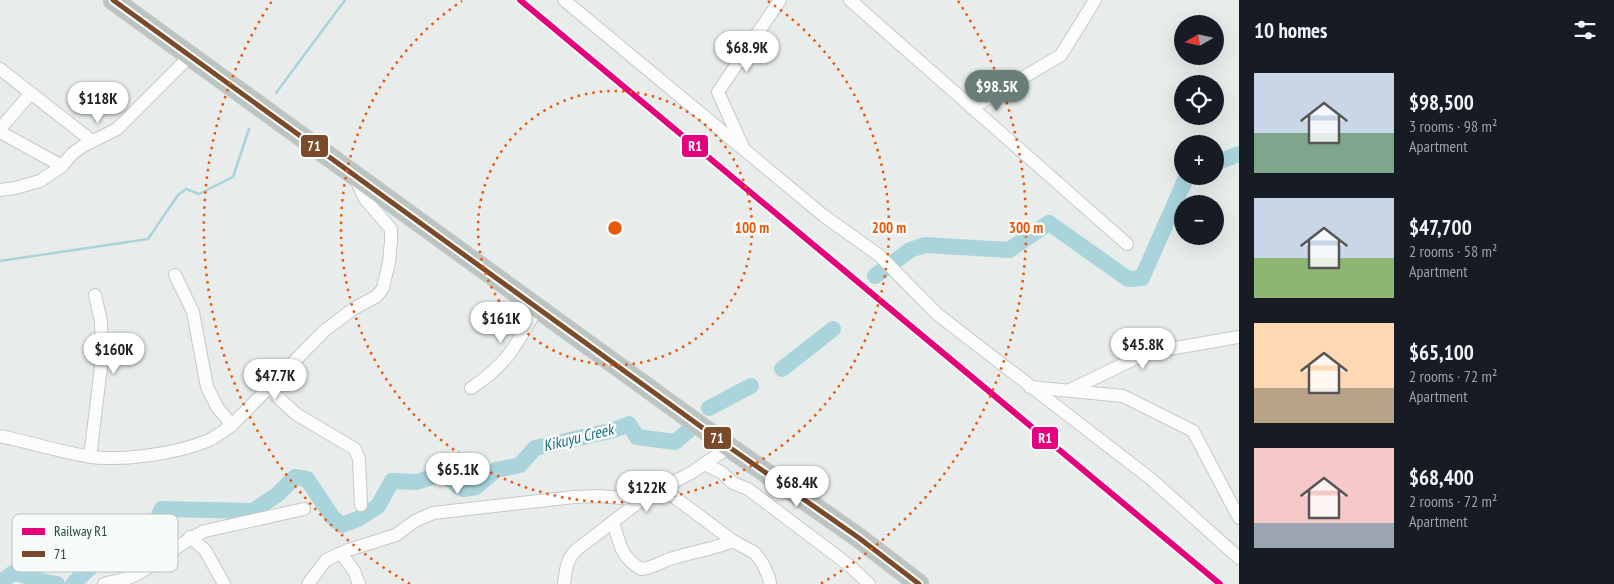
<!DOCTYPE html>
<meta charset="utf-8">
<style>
:root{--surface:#171b24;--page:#20242c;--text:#f1f3f6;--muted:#9ea1a6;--accent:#697e78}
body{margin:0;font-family:"PT Sans Narrow",sans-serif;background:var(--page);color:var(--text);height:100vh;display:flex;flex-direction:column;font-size:19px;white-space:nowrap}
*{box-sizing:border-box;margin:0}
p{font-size:16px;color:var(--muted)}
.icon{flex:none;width:28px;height:28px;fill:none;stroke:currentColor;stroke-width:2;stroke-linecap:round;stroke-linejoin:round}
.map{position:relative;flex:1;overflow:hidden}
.panel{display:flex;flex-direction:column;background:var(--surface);width:375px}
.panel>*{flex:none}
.needle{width:32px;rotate:261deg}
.fabs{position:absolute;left:1174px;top:15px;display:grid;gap:10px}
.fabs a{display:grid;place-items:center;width:50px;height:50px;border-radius:50%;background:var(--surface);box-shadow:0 5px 20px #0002;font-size:25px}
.price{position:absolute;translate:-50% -42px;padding:0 11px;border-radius:18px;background:#fff;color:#222;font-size:16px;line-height:32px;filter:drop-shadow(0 1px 2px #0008)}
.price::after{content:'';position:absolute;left:50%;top:30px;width:15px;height:11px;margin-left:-8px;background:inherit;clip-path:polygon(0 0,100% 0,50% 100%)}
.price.current{background:var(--accent);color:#fff}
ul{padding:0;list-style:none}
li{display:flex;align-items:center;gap:15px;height:125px;padding:0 15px}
li span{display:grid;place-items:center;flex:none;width:140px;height:100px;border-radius:0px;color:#555}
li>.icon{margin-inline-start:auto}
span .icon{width:60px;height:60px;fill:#fffc;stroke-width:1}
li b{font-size:21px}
h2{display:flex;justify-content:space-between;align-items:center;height:60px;padding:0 15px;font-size:21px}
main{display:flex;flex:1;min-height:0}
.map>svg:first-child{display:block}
</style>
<main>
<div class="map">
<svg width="1239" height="584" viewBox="0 0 1239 584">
<rect width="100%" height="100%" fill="#e8edeb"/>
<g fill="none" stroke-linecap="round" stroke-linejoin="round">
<g stroke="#a9d4db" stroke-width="2.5">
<polyline points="276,93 345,0"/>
<polyline points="0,261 148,239 178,195 186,189 199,194 233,177 249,129"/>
</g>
<g stroke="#a9d4db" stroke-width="16">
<polyline points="1215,163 1239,154"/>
<polyline points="875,276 910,250 925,245 1009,250 1049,223 1128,279 1142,278 1186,178 1189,176"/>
<polyline points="782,369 833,329"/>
<polyline points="709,408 751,386"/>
<path d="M0 583 13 573C30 575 41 583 57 584"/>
<polyline points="73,584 98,560 132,546 164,539 168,529 159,515 162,509 253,511 278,494 295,477 307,479 333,518 342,525 358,519 378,506 392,481 417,482 445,473 456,485 464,489 476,487 496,470 520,465 535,448 614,430 629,424 637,437 675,442 688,431"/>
</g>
<defs>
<g id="minor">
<polyline points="564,0 824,216 880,256 937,314 1151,479 1239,558"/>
<polyline points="850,0 1127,244"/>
<polyline points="0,69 92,141"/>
<polyline points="972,108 1061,55 1095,0"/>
<polyline points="0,129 31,93"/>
<polyline points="0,132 62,166"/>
<polyline points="742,145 718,92 780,0"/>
<polyline points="0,190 15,188 40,181 62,166 72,154 83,146 117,129 190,56"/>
<polyline points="175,275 193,312 207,387 217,407 232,425"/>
<polyline points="1030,387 1123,396 1193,431 1239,518"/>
<polyline points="268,388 296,414 355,449 359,459 361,505"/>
<path d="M471 388C507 365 517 344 537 308"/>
<polyline points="1070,390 1134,359 1152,352 1239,337"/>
<path d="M0 436C29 442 57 451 86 456 119 462 175 454 207 441 216 437 224 431 232 425L324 331 353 309 377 296 383 288 389 262 391 241V229L365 199 355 177"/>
<polyline points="90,457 102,359 101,321 95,295"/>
<polyline points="704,464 721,472 733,483 748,489 850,566 869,584"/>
<polyline points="662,488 733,541 755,553 763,564 769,578 770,584"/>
<path d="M613 522C620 544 620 556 641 569 651 568 658 564 667 560 689 552 712 550 733 541"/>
<polyline points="190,537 205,550 224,584"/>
<polyline points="341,553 354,571 359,584"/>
<path d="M104 584C114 581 126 580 135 575 160 563 179 542 205 531L304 509"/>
<polyline points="308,584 326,560 348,550 396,535 415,521 433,513 574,497 599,496 642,500"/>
<path d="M564 584C566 570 566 560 576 550L648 495 691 473 729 447"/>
</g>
<polyline id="highway" points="113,0 729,447 859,538 919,584"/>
</defs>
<use href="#minor" stroke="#c5cac8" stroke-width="14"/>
<use href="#highway" stroke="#c3ccc9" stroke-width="21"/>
<use href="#minor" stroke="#fcfcfc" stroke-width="12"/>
<use href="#highway" stroke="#bcc4c2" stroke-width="19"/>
<defs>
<polyline id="bus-1" points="113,0 729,447 859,538 919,584"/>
</defs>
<use href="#bus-1" stroke="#f7fbf9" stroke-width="9"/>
<use href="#bus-1" stroke="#7a4b2a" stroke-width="5"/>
<defs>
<polyline id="rail-1" points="520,0 1220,584"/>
</defs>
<use href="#rail-1" stroke="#f7fbf9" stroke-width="10"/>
<use href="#rail-1" stroke="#e5007d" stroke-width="6"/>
</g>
<g fill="none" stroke="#e8590c" stroke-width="2.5" stroke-dasharray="2.5 5">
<circle cx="615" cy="228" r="137"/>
<path d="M768 1A274 274 0 1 1 462 1"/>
<path d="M410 584A411 411 0 0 1 272 1M958 1A411 411 0 0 1 820 584"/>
</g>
<g text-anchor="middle" stroke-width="5" stroke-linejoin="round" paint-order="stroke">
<g font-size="16" font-style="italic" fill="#1c6f80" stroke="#f7fbf9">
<text transform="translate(578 437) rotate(-14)" y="6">Kikuyu Creek</text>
</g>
</g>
<rect x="12" y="514" width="166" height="58" rx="8" fill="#f7fbf9" stroke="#b8c4c0" stroke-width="1"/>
<rect x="22" y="528" width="23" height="7" fill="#e5007d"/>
<rect x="22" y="551" width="23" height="6" fill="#7a4b2a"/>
<g font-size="14" fill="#24423a">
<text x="54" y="536">Railway R1</text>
<text x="54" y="559">71</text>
</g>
<circle cx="615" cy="228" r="8" fill="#e8590c" stroke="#f7fbf9" stroke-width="2.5"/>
<g font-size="15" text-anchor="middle" font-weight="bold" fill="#e8590c" stroke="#f7fbf9" stroke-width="5" stroke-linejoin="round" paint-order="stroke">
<text x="752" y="233">100 m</text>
<text x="889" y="233">200 m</text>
<text x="1026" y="233">300 m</text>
</g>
<g stroke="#f7fbf9" stroke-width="2">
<rect x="681" y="134" width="28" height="24" rx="5" fill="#e5007d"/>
<rect x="300" y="134" width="29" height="24" rx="5" fill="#7a4b2a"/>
<rect x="1031" y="426" width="28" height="24" rx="5" fill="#e5007d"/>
<rect x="703" y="426" width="29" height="24" rx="5" fill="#7a4b2a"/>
</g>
<g font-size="14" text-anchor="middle" font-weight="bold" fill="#fff">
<text x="695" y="151">R1</text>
<text x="314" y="151">71</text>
<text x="1045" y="443">R1</text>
<text x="717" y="443">71</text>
</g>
</svg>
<div class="fabs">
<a><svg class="needle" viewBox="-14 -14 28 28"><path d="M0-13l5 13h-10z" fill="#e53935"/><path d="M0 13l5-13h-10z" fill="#9ea1a6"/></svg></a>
<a><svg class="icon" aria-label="locate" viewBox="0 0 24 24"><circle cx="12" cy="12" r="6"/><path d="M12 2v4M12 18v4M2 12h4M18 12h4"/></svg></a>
<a>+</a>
<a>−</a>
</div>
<b class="price" style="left:747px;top:73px">$68.9K</b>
<b class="price current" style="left:997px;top:112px">$98.5K</b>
<b class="price" style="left:98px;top:124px">$118K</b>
<b class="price" style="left:501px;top:344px">$161K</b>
<b class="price" style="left:1143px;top:370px">$45.8K</b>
<b class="price" style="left:114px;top:375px">$160K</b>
<b class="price" style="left:275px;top:401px">$47.7K</b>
<b class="price" style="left:458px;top:495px">$65.1K</b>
<b class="price" style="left:797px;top:508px">$68.4K</b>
<b class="price" style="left:647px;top:513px">$122K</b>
</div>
<section class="panel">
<h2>10 homes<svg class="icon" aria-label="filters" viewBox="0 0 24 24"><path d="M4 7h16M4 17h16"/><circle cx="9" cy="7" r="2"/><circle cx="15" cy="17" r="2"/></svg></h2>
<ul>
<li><span style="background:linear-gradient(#c9d6e8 60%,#7fa58c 0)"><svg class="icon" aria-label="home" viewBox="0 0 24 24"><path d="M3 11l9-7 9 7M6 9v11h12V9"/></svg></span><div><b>$98,500</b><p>3 rooms · 98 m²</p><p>Apartment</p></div></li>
<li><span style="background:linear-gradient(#c9d6e8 60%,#8fb573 0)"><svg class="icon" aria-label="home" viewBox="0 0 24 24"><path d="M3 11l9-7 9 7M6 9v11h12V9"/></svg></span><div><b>$47,700</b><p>2 rooms · 58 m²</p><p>Apartment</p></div></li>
<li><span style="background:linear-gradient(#ffd9b3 65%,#b9a48a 0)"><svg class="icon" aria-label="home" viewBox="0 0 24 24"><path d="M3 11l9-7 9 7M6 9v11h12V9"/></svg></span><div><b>$65,100</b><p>2 rooms · 72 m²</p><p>Apartment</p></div></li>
<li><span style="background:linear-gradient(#f6c9c9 75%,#9aa5b1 0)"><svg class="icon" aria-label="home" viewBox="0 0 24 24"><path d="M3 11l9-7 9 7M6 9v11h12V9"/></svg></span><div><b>$68,400</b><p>2 rooms · 72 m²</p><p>Apartment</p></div></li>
</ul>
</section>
</main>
